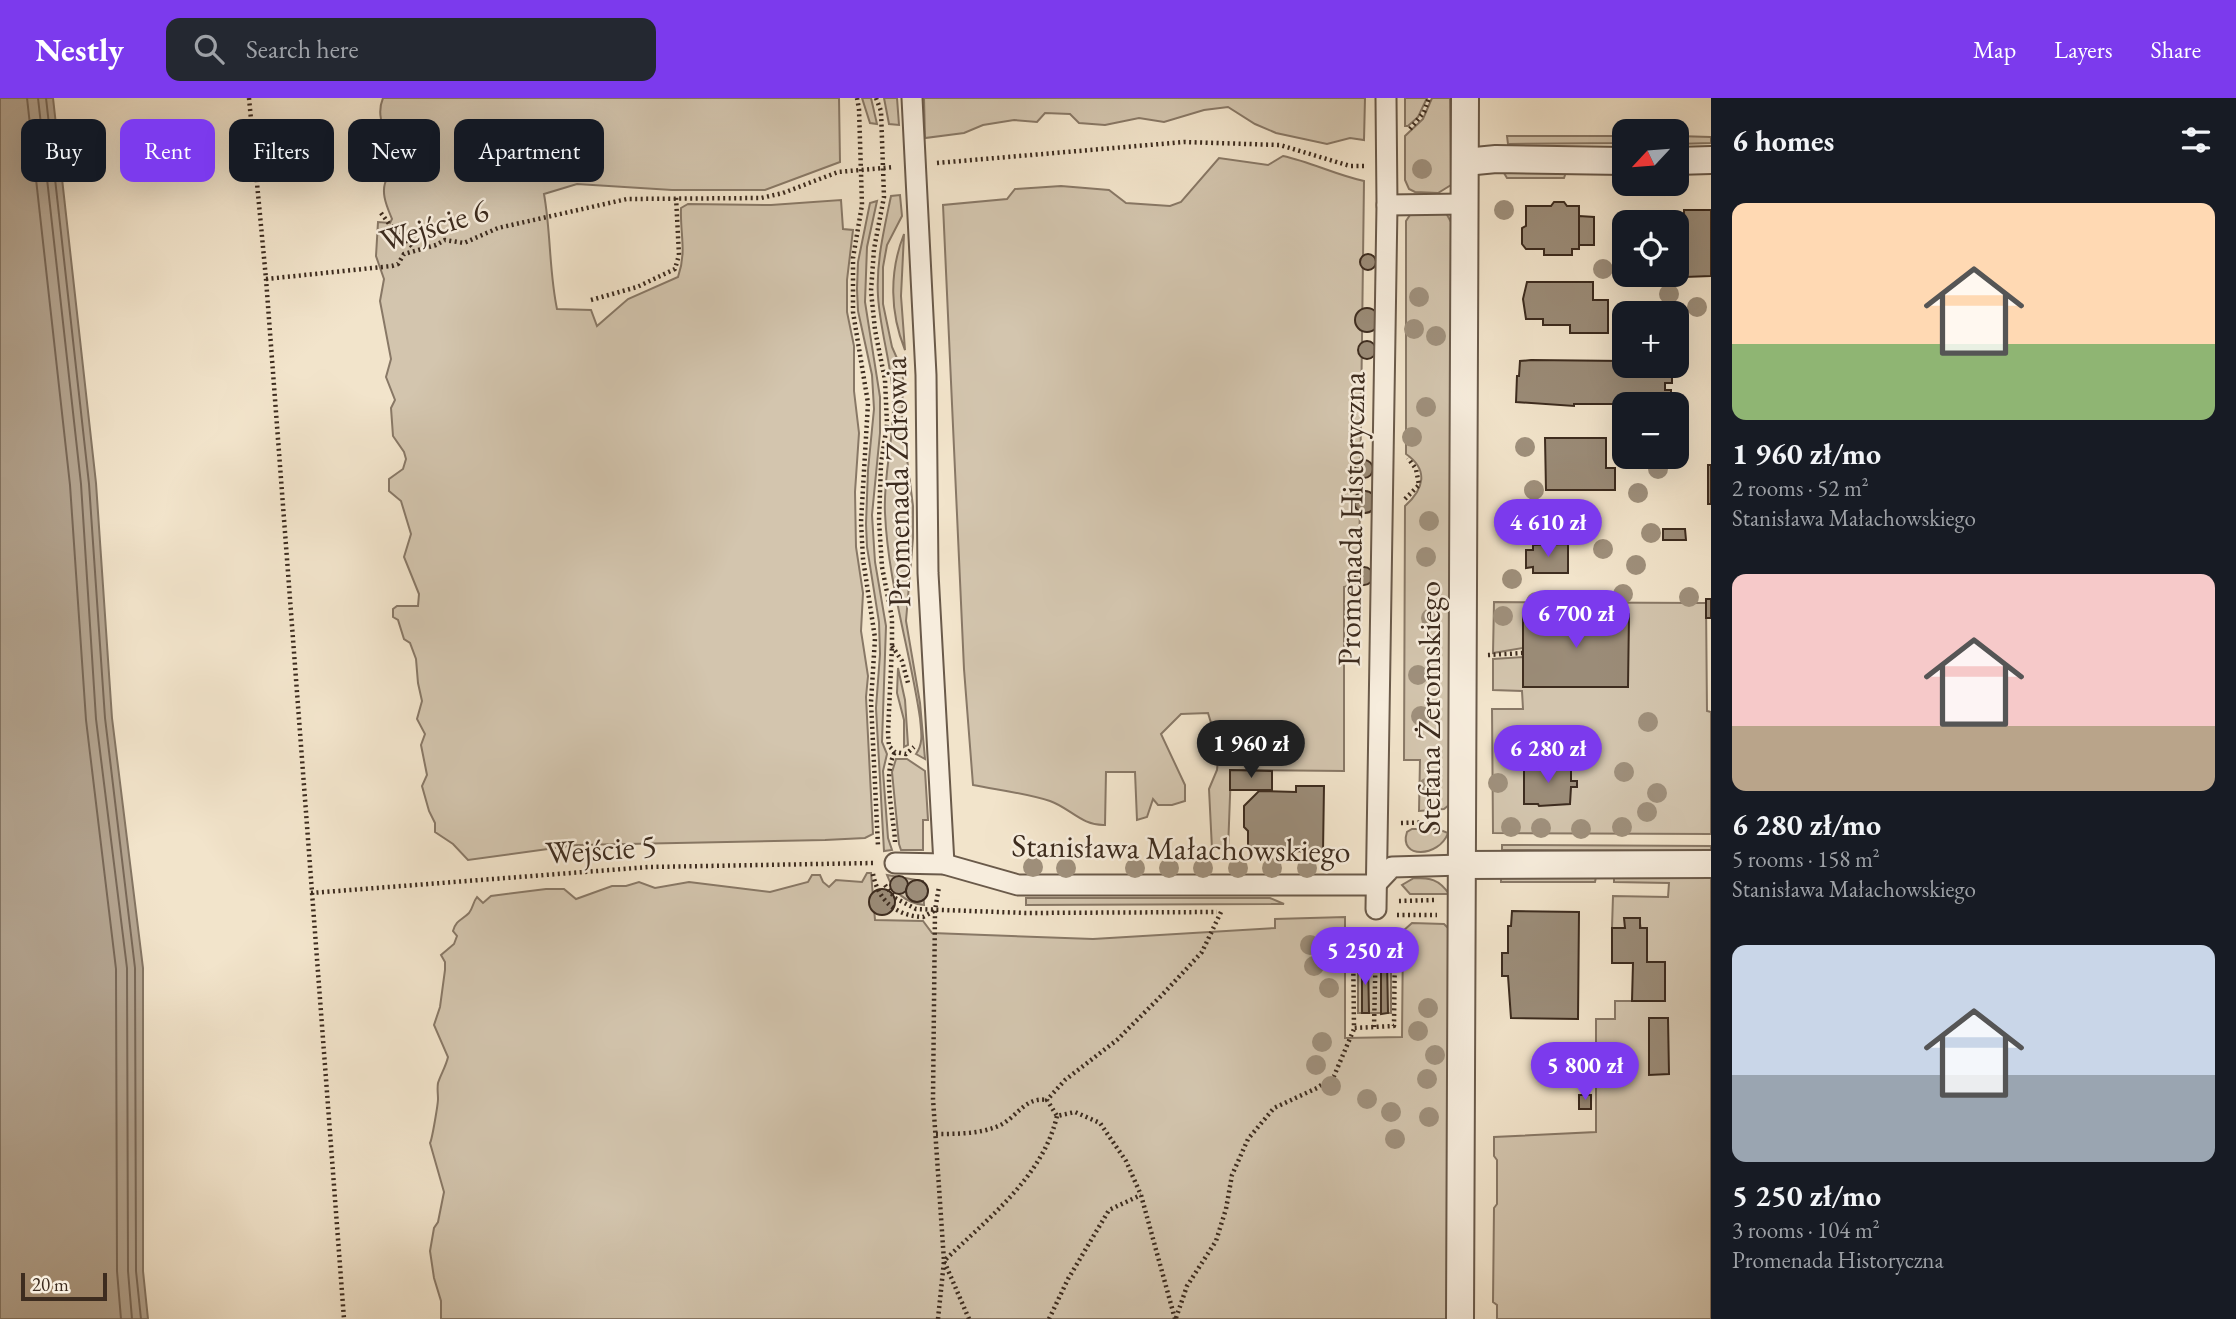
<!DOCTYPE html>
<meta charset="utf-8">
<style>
:root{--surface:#171b24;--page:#242831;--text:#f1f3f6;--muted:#9ea1a6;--accent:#7c3aed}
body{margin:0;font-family:"EB Garamond",serif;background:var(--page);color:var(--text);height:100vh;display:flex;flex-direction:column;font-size:26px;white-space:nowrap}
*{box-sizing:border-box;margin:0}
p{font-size:23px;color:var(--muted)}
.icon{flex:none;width:38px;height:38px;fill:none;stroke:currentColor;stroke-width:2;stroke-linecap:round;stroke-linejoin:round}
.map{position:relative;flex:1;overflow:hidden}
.drawer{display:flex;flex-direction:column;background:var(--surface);width:525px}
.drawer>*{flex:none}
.banner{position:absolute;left:21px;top:21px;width:665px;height:63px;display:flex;gap:14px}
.needle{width:46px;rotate:244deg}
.fabs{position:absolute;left:1612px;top:21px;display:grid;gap:14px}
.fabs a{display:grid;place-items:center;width:77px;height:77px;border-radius:14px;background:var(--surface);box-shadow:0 7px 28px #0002;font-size:35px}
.scale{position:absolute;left:21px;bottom:18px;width:86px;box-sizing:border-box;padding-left:7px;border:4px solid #3d2c1f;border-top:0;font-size:19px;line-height:24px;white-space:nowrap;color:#3d2c1f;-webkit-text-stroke:5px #f7eddd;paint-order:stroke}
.price{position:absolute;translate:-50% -60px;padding:0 16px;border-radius:24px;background:var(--accent);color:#fff;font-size:23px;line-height:46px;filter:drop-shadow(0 2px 4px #0008)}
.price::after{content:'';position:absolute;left:50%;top:42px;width:21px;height:16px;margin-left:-10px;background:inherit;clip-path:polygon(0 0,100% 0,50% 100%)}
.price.active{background:#222;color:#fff}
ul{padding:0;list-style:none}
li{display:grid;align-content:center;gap:14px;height:371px;padding:0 21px}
li span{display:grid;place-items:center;height:217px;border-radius:14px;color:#555}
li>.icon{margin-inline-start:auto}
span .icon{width:126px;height:126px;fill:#fffc;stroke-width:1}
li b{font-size:30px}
h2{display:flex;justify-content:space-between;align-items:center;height:84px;padding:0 21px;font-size:30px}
.pill{padding:0 24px;border-radius:14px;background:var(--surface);box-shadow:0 7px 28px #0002;font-size:24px;line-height:63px}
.pill.active{background:var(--accent);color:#fff}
header{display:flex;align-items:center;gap:42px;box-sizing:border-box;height:98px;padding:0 35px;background:var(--accent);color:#fff}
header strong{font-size:33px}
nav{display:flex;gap:38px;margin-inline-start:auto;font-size:24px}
.search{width:490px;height:63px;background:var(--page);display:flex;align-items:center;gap:18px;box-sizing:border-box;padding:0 24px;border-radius:14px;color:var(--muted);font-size:26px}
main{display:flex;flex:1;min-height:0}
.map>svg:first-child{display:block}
</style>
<header>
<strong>Nestly</strong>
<div class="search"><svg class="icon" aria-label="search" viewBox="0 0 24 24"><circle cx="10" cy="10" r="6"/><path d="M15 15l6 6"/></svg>Search here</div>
<nav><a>Map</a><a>Layers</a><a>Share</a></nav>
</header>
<main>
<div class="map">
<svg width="1711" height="1221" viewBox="0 0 1711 1221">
<rect width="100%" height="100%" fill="#f2e4cb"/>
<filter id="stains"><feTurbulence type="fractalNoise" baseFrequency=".00286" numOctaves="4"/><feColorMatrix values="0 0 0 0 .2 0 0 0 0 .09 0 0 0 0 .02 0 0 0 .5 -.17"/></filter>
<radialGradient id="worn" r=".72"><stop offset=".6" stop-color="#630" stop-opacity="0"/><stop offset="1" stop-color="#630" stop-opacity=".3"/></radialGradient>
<g fill="#d3c5ae" stroke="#887866" stroke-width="2">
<path d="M383 0H839L840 64 765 92H672L577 86 544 96C551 135 549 173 557 211L591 212 597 228 628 201 678 179C687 153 680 137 681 110L688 106 771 107 841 102 843 131 853 132 847 182V214L854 248V293L859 335 855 394 856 449 863 495 861 533 868 578 866 599 873 736 865 740 825 742 577 747 468 762 453 746 435 734V725L429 713 422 688 427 677 421 647 425 636 417 621 422 603 418 585 416 561 410 545 404 541 398 522 393 519V511L397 508H418L419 496 404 459 411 436 401 403 389 393V381L403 371 406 361 404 354 393 338 391 310 395 302 386 279 391 261 380 203 384 181 376 158 378 124 390 125 392 121C387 109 379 92 388 79 391 73 395 72 395 64 393 41 373 24 383 0Z"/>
<polygon points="862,0 871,0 877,26 870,25"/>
<polygon points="884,0 897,0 899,27 889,26"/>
<polygon points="924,0 1365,0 1364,42 1350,40 1327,46 1276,35 1255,26 1228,9 1204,12 1164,24 1139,20 1105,27 1079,25 1070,16 1045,15 1037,24 1014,22 983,27 964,35 925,40"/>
<polygon points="1405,0 1427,0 1418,19 1408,28 1405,28"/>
<polygon points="1432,0 1450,0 1451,87 1438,95 1415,94 1409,91 1405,82 1405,38 1423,21"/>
<polygon points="1507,38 1624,38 1624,45 1508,46"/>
<polygon points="1677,38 1711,39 1711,45 1677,46"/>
<path d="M1283 58C1311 64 1336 77 1364 83L1359 475 1355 486 1344 489V673L1231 672 1228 752 1212 751 1209 691 1217 672 1219 651 1208 615 1181 616 1161 636 1185 687V703L1172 707H1158L1153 701 1147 719 1137 722 1135 674H1106L1105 727C1082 728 1070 710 1050 703 1025 695 998 692 973 687L964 571 943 107 1007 101 1015 91 1061 88 1109 92 1126 105 1170 108 1181 104 1219 60 1268 67Z"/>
<polygon points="1507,73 1566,74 1564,80 1507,80 1504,75"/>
<path d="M900 97 902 118 887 147 883 169V206L892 249 903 274 902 321 913 408V440L906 523 920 605 925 661 916 656C924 645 921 633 920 620 910 551 888 485 885 415 883 376 895 338 893 298 891 265 880 232 878 198 876 164 884 132 891 98Z"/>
<polygon points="877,103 867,149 865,204 880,299 880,335 872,417 875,464 886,528 882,644 887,656 883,673 888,740 892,752 884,753 876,610 880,556 879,524 867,449 866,426 868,372 874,311 872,277 858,213 857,191 858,164 870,105"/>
<path d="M1412 114 1446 115 1451 124 1449 707 1444 711 1419 713 1420 662H1404L1405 408C1424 391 1429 372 1406 356V123Z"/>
<path d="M904 136 901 198 905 252C890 215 889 174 904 136Z"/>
<polygon points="1494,504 1706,505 1707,613 1711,614 1711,736 1493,735 1492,611 1523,611 1522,593 1493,592 1493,561 1523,559 1523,589 1628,589 1628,516 1524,516 1523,550 1493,555"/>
<polygon points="898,570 905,602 908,647 904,649 904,622 897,595"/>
<polygon points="896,661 907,661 925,673 928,722 923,722 923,752 901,752 899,746 892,674"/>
<path d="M1412 731H1438L1448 735C1439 760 1398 761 1407 734Z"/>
<polygon points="1502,747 1711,748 1711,753 1502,752"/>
<path d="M867 775H871L875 822 923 823 932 835 1093 841 1275 830V821L1345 819V940L1402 939 1403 833 1412 825 1444 826 1449 831 1447 1221H441V1203L434 1180 430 1153 434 1130 438 1124 444 1094 430 1045C432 1042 438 1006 438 1001 438 995 437 991 438 985 441 976 446 968 448 959L434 927 440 909 445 872V864L441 857 454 846 457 838 453 833C456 822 462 822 469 815 473 810 473 804 477 799L483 805 491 798 546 791H564L576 801 612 788H626L639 784 655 790 689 784 770 794 808 784 812 777H820L823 784 829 789 836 782 862 784Z"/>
<path d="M887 777 923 783 924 807C906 805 893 794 887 777Z"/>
<polygon points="1501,779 1596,779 1595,784 1501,784"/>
<polygon points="1614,779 1711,780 1711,1221 1497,1221 1497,1207 1493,1204 1494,1110 1497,1106 1497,1062 1494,1058 1494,1039 1596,1034 1596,921 1615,921 1615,903 1665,903 1665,864 1647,864 1639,820 1625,820 1625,830 1612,830 1613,798 1668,799 1669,785 1614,784"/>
<path d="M1414 780C1430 780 1439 781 1449 796H1410L1402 787Z"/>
<polygon points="1026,800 1270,800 1284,806 1026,807"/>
<polygon points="1391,862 1391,915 1358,915 1358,863"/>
</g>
<polygon fill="#b4a591" stroke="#847563" stroke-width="2" points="0,0 53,0 96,385 112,620 143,870 143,1173 148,1221 0,1221"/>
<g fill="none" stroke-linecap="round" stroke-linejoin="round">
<g stroke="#786858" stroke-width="2">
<polyline points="27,0 70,387 86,622 116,871 117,1173 121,1221"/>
<polyline points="38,0 81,386 96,621 127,870 128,1173 132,1221"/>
<polyline points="46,0 89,386 105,620 135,870 136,1173 141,1221"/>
</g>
</g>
<g fill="#9b8c78" stroke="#3d2c1f" stroke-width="2">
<polygon points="1554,104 1564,104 1567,108 1579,108 1579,151 1572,151 1572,157 1544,157 1544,151 1526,151 1522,146 1522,130 1526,128 1526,108 1551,108"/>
<polygon points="1684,112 1711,112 1711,178 1685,179"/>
<polygon points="1579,118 1594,119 1594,147 1579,147"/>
<circle cx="1368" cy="164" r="8"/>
<polygon points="1527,184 1593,184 1593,202 1608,202 1608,235 1570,235 1570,227 1543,227 1543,221 1526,221 1523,201"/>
<circle cx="1367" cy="222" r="12"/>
<circle cx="1367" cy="252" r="9"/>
<polygon points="1531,262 1624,263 1624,268 1672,268 1672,285 1665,285 1665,292 1671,292 1671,306 1574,306 1574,308 1516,304 1517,278 1519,278 1520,263"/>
<rect x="1613" y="323" width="11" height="13"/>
<polygon points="1545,340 1606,340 1606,370 1615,370 1615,392 1546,392"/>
<circle cx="1364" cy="371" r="9"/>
<rect x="1708" y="367" width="3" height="39"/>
<circle cx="1365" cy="404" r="11"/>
<polygon points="1663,431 1685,431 1686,442 1663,442"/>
<polygon points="1568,446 1568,475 1533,475 1533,469 1526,470 1526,452 1533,452 1533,447"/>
<circle cx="1364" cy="478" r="9"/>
<rect x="1706" y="501" width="5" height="19"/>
<polygon points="1523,516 1629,516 1628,589 1523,589"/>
<polygon points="1524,667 1571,667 1571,683 1577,683 1577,689 1571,689 1570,706 1539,708 1538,706 1524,706"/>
<polygon points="1230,672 1272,673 1272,692 1230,692"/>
<polygon points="1296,688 1324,688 1323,754 1248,752 1248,733 1244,729 1244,708 1259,693 1296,694"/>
<circle cx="899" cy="787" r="9"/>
<circle cx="917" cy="793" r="11"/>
<circle cx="882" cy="804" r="13"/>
<polygon points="1512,813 1579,814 1578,921 1511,920 1508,878 1502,878 1502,855 1508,855 1508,828 1511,828"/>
<polygon points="1624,820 1640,820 1640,830 1647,830 1647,864 1665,864 1665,903 1632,903 1633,865 1612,865 1612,830 1625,830"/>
<polygon points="1362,862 1368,863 1369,915 1362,915"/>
<polygon points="1381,862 1387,862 1388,915 1381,916"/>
<polygon points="1649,920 1668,920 1669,976 1649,977"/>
<rect x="1579" y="997" width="12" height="14"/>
</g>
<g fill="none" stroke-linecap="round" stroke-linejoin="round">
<defs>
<g id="pedestrian">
<polyline points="912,0 926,277 928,475 944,766"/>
<polyline points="1387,107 1464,106"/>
<polyline points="895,765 944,766 1018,787 1375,787 1392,769 1462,767"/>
<polyline points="1376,811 1387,107 1386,0"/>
</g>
<g id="minor">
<polyline points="1676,63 1711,62"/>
<polyline points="1465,64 1496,61 1624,63"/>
<polyline points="1462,767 1711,766"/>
<polyline points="1460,1221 1465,0"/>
</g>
</defs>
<use href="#pedestrian" stroke="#6a5a4a" stroke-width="23"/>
<use href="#minor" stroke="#6a5a4a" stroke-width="30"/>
<g stroke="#3d2c1f" stroke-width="4.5" stroke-dasharray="2 3.5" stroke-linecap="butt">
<polyline points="249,0 266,181 344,1221"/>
<polyline points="857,0 859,11 862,107 853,160 853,214 868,305 861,424 863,461 875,540 871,604 878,748"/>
<polyline points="876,0 881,13 884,99 874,151 871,193 875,232 885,282 887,326 881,366 879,423 882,469 892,520 892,548 888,635 889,648 895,654 906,656 914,649"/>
<polyline points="1410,31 1424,14 1429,0"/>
<polyline points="937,65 1184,44 1280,47 1350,68 1365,68"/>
<polyline points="1639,86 1661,87"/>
<polyline points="381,115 390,127 401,135 414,151"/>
<polyline points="266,181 392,168 398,166 404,156 436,147 445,142 464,145 498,130 627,101 761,100 783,95 838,74 894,69"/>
<polyline points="591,202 637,189 675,171 679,157 676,99"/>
<polyline points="1405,401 1419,387 1416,371 1408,360"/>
<polyline points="892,548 902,563 908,585"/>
<polyline points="1488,557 1523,555"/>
<polyline points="1401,725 1438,724"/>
<path d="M895 744C894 718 882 677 895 654"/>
<path d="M873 776C878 803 897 818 923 819L934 813"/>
<polyline points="885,787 895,800 916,811 1026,815 1217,814"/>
<polyline points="311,795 649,769 873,765"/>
<polyline points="1399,803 1436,802"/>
<polyline points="1397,817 1437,817"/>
<polyline points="1374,929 1376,843 1395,845 1394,928 1354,930 1353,845 1376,843 1376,833"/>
<path d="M936 1036C955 1036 978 1036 996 1029 1016 1022 1024 998 1047 1002"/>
<polyline points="1176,1220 1187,1188 1216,1143 1226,1111 1232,1077 1248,1041 1274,1010 1317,990 1334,978 1354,931"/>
<polyline points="938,1221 944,1163 933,1001 935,812 939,789"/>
<path d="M969 1221 944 1163C987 1121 1043 1079 1057 1018"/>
<polyline points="1049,1221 1068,1181 1109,1112 1141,1097"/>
<polyline points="1175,1221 1141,1097 1126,1063 1100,1025 1075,1014 1057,1018 1047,1002 1065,982 1117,942 1163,896 1202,854 1221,814"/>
</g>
<use href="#pedestrian" stroke="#f7eddd" stroke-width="19"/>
<use href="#minor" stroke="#f7eddd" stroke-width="26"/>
</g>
<g fill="#9f907c">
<circle cx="1422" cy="71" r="10"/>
<circle cx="1504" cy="112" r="10"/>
<circle cx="1603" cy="171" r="10"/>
<circle cx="1669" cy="196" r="10"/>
<circle cx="1419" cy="199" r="10"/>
<circle cx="1697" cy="209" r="10"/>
<circle cx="1414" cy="231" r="10"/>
<circle cx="1436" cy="238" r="10"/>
<circle cx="1426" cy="309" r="10"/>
<circle cx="1412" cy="339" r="10"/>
<circle cx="1525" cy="349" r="10"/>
<circle cx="1658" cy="371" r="10"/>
<circle cx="1534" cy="392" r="10"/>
<circle cx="1638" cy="395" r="10"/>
<circle cx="1429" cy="423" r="10"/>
<circle cx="1559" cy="434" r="10"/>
<circle cx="1528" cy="435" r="10"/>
<circle cx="1651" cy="435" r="10"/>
<circle cx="1603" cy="451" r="10"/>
<circle cx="1426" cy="459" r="10"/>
<circle cx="1636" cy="467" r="10"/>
<circle cx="1512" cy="481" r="10"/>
<circle cx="1623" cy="496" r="10"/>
<circle cx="1689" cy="499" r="10"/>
<circle cx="1536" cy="504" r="10"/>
<circle cx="1503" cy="518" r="10"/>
<circle cx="1431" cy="520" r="10"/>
<circle cx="1418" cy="577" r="10"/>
<circle cx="1421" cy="618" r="10"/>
<circle cx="1648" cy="624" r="10"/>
<circle cx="1578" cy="660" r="10"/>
<circle cx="1624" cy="674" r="10"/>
<circle cx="1498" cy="685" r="10"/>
<circle cx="1427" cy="690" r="10"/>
<circle cx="1657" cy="695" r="10"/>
<circle cx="1647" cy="714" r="10"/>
<circle cx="1511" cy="729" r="10"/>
<circle cx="1622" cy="729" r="10"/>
<circle cx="1541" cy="730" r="10"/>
<circle cx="1581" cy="731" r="10"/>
<circle cx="1033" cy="769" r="10"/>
<circle cx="1066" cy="770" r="10"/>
<circle cx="1135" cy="770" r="10"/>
<circle cx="1169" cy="770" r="10"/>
<circle cx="1203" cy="770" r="10"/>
<circle cx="1238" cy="770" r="10"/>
<circle cx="1272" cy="770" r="10"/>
<circle cx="1307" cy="770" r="10"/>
<circle cx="1310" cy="847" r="10"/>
<circle cx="1314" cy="868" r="10"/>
<circle cx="1329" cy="890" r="10"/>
<circle cx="1428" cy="910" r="10"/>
<circle cx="1418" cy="933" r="10"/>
<circle cx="1322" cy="944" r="10"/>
<circle cx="1435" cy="957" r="10"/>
<circle cx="1316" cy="967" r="10"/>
<circle cx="1594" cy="978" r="10"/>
<circle cx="1427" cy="981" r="10"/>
<circle cx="1331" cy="988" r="10"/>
<circle cx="1367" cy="1001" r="10"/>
<circle cx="1391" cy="1014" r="10"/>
<circle cx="1429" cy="1019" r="10"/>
<circle cx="1395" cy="1041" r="10"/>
</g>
<g text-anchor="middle" stroke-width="5" stroke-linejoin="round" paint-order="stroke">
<g font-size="32" fill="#3d2c1f" stroke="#f7eddd">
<text transform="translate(434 127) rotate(-17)" y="11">Wejście 6</text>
<text transform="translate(897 384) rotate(-91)" y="11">Promenada Zdrowia</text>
<text transform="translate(1351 421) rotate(-89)" y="11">Promenada Historyczna</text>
<text transform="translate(1429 610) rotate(-90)" y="11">Stefana Żeromskiego</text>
<text transform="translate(1181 750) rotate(1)" y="11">Stanisława Małachowskiego</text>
<text transform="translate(601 751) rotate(-4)" y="11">Wejście 5</text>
</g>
</g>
<rect width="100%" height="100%" filter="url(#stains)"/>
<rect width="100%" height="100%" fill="url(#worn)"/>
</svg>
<div class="fabs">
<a><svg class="needle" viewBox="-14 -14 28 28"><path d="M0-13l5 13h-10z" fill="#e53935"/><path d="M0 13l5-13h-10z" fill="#9ea1a6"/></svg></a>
<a><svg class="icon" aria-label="locate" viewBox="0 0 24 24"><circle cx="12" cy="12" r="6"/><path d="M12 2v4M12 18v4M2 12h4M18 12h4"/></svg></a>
<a>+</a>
<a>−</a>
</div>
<div class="scale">20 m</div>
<b class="price" style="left:1548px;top:461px">4 610 zł</b>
<b class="price" style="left:1576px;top:552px">6 700 zł</b>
<b class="price active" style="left:1251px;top:682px">1 960 zł</b>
<b class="price" style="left:1548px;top:687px">6 280 zł</b>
<b class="price" style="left:1365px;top:889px">5 250 zł</b>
<b class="price" style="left:1585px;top:1004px">5 800 zł</b>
<div class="banner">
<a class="pill">Buy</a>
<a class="pill active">Rent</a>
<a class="pill">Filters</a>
<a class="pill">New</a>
<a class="pill">Apartment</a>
</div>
</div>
<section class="drawer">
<h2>6 homes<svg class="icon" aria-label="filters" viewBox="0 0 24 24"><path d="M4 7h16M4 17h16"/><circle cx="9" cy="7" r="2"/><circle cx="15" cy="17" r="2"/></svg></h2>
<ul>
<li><span style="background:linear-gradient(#ffd9b3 65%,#8fb573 0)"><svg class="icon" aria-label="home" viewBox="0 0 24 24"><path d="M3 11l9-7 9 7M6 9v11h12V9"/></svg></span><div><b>1 960 zł/mo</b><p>2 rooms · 52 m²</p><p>Stanisława Małachowskiego</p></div></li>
<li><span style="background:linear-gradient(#f6c9c9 70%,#b9a48a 0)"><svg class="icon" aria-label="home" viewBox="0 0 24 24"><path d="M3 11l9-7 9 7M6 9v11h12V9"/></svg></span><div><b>6 280 zł/mo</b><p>5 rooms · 158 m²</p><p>Stanisława Małachowskiego</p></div></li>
<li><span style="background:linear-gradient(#c9d6e8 60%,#9aa5b1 0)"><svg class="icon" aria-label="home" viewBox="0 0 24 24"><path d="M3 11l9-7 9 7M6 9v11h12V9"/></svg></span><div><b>5 250 zł/mo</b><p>3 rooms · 104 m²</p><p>Promenada Historyczna</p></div></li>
</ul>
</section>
</main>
